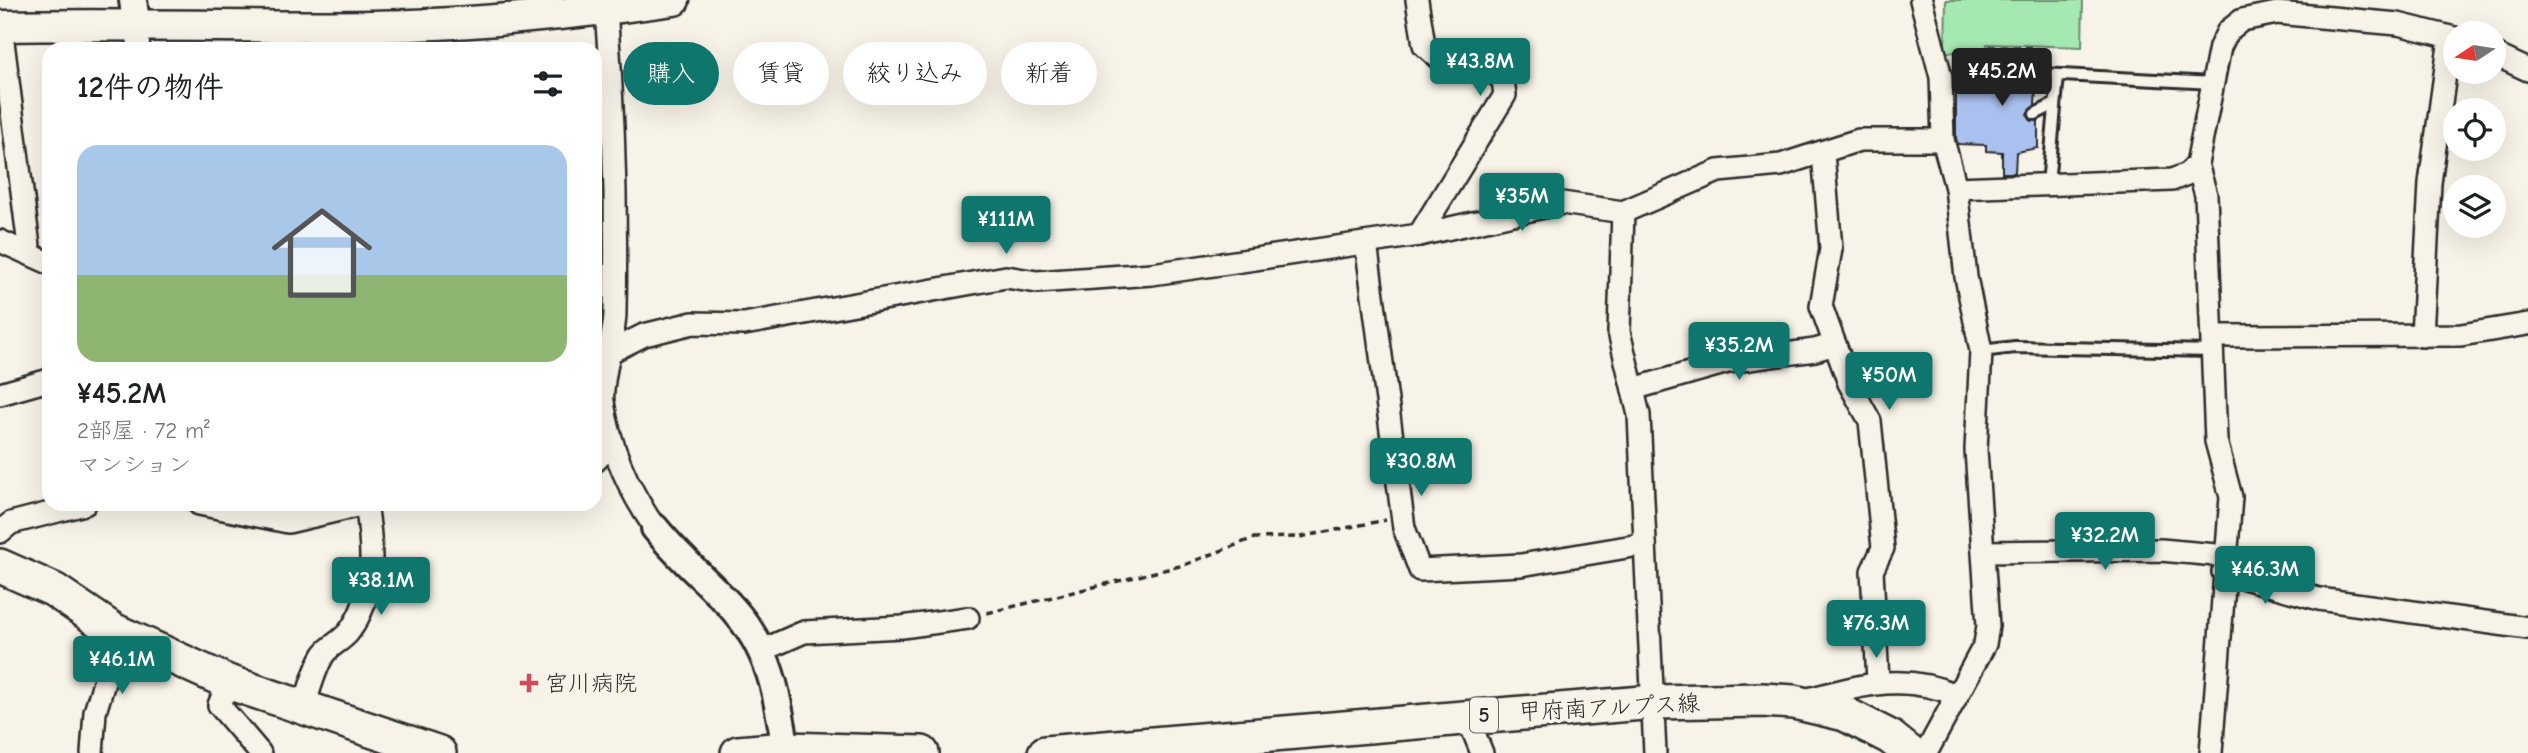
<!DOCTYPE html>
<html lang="ja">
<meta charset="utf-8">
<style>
:root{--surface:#fff;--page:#f2f2f2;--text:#202124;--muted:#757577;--accent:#0f766e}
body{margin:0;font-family:"Comic Neue","Klee One",sans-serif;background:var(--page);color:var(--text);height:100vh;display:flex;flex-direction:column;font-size:26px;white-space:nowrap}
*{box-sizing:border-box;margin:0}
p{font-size:23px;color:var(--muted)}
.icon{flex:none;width:38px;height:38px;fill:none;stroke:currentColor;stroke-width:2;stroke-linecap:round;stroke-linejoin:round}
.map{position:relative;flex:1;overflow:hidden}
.sheet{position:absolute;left:42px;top:42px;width:560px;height:469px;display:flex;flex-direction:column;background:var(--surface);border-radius:21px;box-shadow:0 7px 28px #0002}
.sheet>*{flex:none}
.top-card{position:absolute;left:623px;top:42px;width:665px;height:63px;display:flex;gap:14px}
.needle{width:46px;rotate:258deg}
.buttons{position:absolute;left:2443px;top:21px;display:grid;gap:14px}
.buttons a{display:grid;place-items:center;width:63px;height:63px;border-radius:50%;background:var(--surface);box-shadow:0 7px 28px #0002;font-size:35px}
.price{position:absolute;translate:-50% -60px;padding:0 16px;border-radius:7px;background:var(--accent);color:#fff;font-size:23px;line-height:46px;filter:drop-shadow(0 2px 4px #0008)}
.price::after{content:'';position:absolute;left:50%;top:42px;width:21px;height:16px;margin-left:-10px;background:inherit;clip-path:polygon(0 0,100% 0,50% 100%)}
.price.selected{background:#222;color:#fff}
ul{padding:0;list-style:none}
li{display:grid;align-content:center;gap:14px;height:371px;padding:0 35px}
li span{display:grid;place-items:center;height:217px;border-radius:21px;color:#555}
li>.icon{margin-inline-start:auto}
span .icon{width:126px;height:126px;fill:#fffc;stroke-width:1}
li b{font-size:30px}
h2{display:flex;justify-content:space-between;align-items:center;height:84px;padding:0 35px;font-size:30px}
.tag{padding:0 24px;border-radius:32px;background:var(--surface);box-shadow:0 7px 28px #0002;font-size:24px;line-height:63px}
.tag.selected{background:var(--accent);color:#fff}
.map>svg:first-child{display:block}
</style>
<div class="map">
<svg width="2528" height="753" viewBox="0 0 2528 753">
<rect width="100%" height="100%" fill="#f7f3e8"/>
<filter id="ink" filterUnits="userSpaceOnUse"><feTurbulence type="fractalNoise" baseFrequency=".0143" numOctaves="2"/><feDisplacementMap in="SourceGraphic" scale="14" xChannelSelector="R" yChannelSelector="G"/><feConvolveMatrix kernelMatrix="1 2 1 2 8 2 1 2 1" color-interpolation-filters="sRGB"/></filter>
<g filter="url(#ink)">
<polygon fill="#a6e8b1" stroke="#688a6e" stroke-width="2" points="1946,0 2083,0 2082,47 1987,44 1987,53 1945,52"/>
<polygon fill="#aac1ef" stroke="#2b2b2b" stroke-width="2" points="1993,50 2038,51 2038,64 2042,64 2035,74 2042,82 2042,87 2036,87 2035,105 2027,114 2031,121 2038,121 2038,148 2016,152 2015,173 2002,173 2002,152 1986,151 1986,145 1958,144 1956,139 1956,90 1993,91"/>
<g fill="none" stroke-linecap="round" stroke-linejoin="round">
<defs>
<g id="service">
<polyline points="2043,74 2213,83"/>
<polyline points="2035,114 2055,104"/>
<polyline points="2048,185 2058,75"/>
<polyline points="1981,351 2015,347 2213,351"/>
</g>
<g id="minor">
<polyline points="1417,0 1424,45 1440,59 1488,68 1503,80 1505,95 1419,235"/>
<polyline points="1921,0 1941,77 1943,140 1956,188 1966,277 1981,351 1976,450 1988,626 1985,644 1926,753"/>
<path d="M606 9C614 111 617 211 615 312 615 339 600 380 603 402 610 449 628 489 655 528"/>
<polyline points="136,23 139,49"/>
<polyline points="1,26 30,254"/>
<polyline points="2494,54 2528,70"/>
<polyline points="1823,153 1831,249 1821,306 1849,383 1870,421 1883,548 1872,571 1878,681"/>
<polyline points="2197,164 2206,195 2216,441 2231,497 2211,753"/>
<polyline points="1956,188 2172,180 2187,174 2197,164 2220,47 2228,31 2242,20 2277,13 2398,24 2455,38"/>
<polyline points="1623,212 1619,332 1639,415 1655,753"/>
<polyline points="0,241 49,263"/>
<polyline points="1366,243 1404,528 1420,570 1521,565 1645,544"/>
<polyline points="2213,336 2461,335 2528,324"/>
<polyline points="2422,336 2430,183 2450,38"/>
<polyline points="612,351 644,335 693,323 744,324 1006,277 1037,282 1152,274 1419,235 1562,203 1623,212 1718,171 1781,165 1859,140 1943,140"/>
<polyline points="1633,389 1728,362 1815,350 1835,344"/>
<polyline points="0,394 49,380"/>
<polyline points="595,461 611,445"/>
<polyline points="199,504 288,522 365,504"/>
<polyline points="0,532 11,523 85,504"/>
<polyline points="1984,552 2161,550 2227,556"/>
<polyline points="2223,572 2319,599 2528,628"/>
<polyline points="763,650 804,632 902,627 968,618"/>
<polyline points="228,682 219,705 260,753"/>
<path d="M1801 701C1856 687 1901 671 1956 695"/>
<path d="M303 709C309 693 314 669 324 654 330 646 341 641 348 633 377 596 373 547 366 504"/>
<polyline points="1467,716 1482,753"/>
<polyline points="92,753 95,712 119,633"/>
</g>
<g id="tertiary">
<polyline points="133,0 136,23"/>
<path d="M655 528C710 595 761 611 778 705 781 721 785 737 785 753"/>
</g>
<path id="secondary" d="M0 26C124 23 248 28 372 26 473 25 574 14 674 0"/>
<g id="primary">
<polyline points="0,566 54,590 113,630 228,682 439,753"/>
<polyline points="738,753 786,749 922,753"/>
<polyline points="1045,753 1655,702 1762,700 1794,702 1845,714 1890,737 1910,753"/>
</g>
</defs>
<use href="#service" stroke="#2b2b2b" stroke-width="16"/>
<use href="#minor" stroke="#2b2b2b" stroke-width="26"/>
<use href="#tertiary" stroke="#2b2b2b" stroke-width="32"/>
<use href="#secondary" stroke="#2b2b2b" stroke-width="35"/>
<use href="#primary" stroke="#2b2b2b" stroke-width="38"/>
<g stroke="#2b2b2b" stroke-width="3.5" stroke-dasharray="7 5" stroke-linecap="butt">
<polyline points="1989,47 2035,48 2048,58 2048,62"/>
<polyline points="987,613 1184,565 1254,538 1300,537 1386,520"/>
</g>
<use href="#service" stroke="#f7f3e8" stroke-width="10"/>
<use href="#minor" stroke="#f7f3e8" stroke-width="21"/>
<use href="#tertiary" stroke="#f7f3e8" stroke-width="26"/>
<use href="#secondary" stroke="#f7f3e8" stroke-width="30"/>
<use href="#primary" stroke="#f7f3e8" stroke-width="33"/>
</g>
</g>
<path fill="#d1495b" stroke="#f7f3e8" stroke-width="2.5" d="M525.5 672.5h7v7h7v7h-7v7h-7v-7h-7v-7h7z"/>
<g text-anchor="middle" stroke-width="7" stroke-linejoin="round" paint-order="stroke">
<rect fill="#f7f3e8" stroke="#686764" stroke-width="2" x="1470" y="697.5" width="28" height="35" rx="5"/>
<g font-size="21" font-weight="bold" fill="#2b2b2b">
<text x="1484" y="722">5</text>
</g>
<g font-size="23" fill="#2b2b2b" stroke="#f7f3e8" text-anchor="start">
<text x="545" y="691">宮川病院</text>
</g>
<g font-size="23" fill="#2b2b2b" stroke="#f7f3e8">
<text transform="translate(1609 707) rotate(-3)" y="8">甲府南アルプス線</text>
</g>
</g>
</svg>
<div class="buttons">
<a><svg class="needle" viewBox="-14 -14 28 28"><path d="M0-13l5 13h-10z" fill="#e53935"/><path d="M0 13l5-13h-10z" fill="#757577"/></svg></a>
<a><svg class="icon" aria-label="locate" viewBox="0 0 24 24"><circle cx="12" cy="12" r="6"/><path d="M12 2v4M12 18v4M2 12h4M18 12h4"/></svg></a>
<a><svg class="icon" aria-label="layers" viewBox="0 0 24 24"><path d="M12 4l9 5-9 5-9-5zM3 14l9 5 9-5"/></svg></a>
</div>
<b class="price" style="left:1480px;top:98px">¥43.8M</b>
<b class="price selected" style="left:2002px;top:108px">¥45.2M</b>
<b class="price" style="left:1522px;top:233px">¥35M</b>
<b class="price" style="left:1006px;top:256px">¥111M</b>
<b class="price" style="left:1739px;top:382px">¥35.2M</b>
<b class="price" style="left:1889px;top:412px">¥50M</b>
<b class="price" style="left:1421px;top:498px">¥30.8M</b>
<b class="price" style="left:2105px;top:572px">¥32.2M</b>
<b class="price" style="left:2265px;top:606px">¥46.3M</b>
<b class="price" style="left:381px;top:617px">¥38.1M</b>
<b class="price" style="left:1876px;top:660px">¥76.3M</b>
<b class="price" style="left:122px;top:696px">¥46.1M</b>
<div class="top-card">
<a class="tag selected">購入</a>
<a class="tag">賃貸</a>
<a class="tag">絞り込み</a>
<a class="tag">新着</a>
</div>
<section class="sheet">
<h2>12件の物件<svg class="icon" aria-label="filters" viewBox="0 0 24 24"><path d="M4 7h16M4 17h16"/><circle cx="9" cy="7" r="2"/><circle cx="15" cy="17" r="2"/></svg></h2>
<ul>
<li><span style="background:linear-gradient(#a9c7e8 60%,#8fb573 0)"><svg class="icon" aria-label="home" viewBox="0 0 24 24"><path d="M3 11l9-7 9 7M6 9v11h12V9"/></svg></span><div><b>¥45.2M</b><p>2部屋 · 72 m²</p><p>マンション</p></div></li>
</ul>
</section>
</div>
